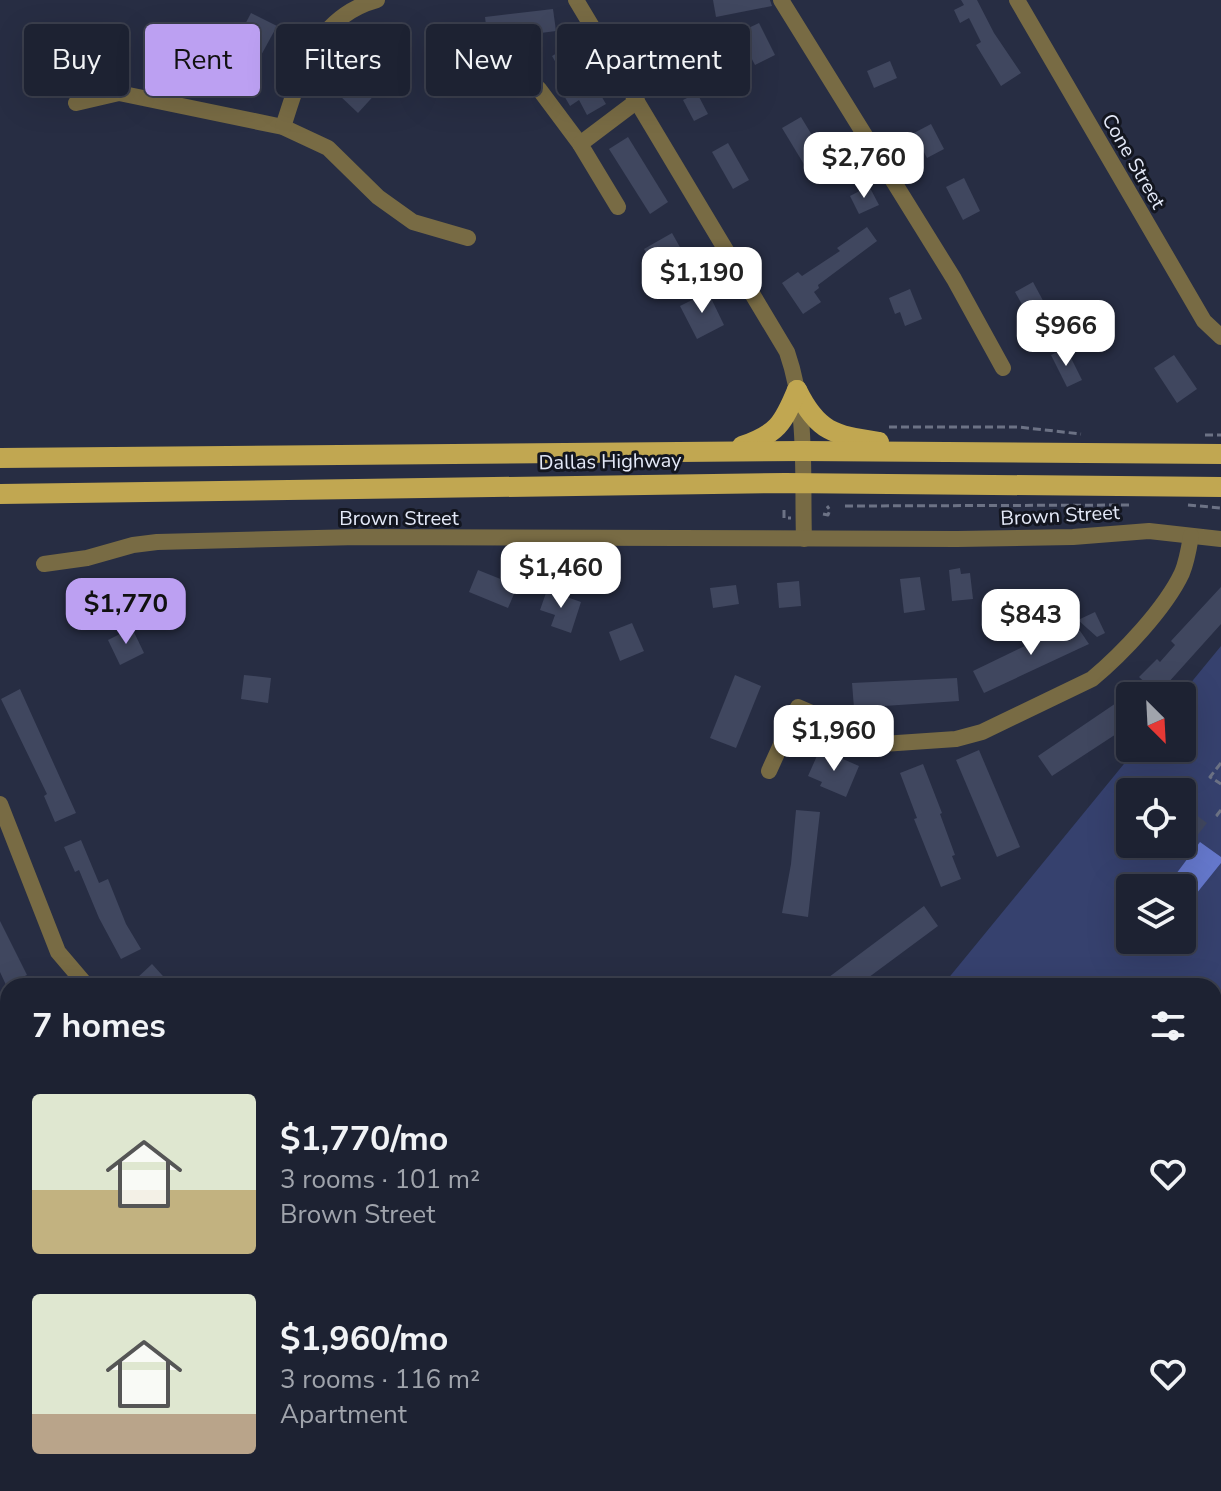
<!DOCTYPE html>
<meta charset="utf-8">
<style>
:root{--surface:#1d2232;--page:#2a2f3e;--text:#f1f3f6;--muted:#a0a4ac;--line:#3b3f4d;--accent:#bca0f2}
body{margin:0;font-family:"Nunito Sans",sans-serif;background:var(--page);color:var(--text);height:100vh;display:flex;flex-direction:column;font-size:30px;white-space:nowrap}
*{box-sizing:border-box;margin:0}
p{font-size:26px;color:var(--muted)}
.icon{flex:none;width:44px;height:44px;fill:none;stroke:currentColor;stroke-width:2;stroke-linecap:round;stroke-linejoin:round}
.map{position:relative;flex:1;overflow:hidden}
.panel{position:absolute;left:0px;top:978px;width:1222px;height:514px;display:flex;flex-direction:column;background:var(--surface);border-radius:24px 24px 0 0;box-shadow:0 8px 32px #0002,0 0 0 2px var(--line)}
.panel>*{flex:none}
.guide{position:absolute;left:24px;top:24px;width:800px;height:72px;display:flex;gap:16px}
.needle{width:52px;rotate:156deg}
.controls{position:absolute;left:1116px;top:682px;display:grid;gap:16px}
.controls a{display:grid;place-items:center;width:80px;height:80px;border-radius:8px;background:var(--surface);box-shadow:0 8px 32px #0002,0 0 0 2px var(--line);font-size:40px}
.price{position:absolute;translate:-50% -68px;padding:0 18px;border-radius:16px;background:#fff;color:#222;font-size:26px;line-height:52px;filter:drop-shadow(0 2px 4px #0008)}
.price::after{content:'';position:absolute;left:50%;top:48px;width:24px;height:18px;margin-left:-12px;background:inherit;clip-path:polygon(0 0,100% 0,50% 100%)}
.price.on{background:var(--accent);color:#111}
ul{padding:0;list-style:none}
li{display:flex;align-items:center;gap:24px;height:200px;padding:0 32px}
li span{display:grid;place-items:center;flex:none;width:224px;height:160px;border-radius:8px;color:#555}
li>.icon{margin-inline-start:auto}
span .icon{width:96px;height:96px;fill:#fffc;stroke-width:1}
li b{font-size:34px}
h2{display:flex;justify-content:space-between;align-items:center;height:96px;padding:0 32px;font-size:34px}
.tag{padding:0 28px;border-radius:8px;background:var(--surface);box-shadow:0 8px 32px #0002,0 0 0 2px var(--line);font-size:28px;line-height:72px}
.tag.on{background:var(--accent);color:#111}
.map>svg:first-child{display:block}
</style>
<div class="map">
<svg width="1221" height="1491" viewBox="0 0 1221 1491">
<rect width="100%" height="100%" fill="#272d43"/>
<path fill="#36416e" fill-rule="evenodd" d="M1221 646V1283L1214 1267V986H942L1137 748H1182L1180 696ZM1130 792H1182V844H1130ZM1130 888H1182V940H1130Z"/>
<polygon fill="#6578cc" points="1200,842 1221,857 1221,863 1192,899 1182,891 1182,888 1170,882"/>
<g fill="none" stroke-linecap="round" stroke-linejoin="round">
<g stroke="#6578cc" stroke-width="4">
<polyline points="1214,1016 1221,1008"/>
<polyline points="734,1491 739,1484"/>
</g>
</g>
<g fill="#40475f">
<polygon points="713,0 770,0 772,6 716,17"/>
<polygon points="961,0 977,0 994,33 1021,73 1001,86 976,45 981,42 969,18 960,23 954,10 964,5"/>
<polygon points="553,9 556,31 488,40 485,17"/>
<polygon points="251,13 277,26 247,81 222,68"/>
<polygon points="759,23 775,55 755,65 738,33"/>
<polygon points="657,41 677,67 649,87 642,77 654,69 642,51"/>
<polygon points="571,45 606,104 587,115 579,100 570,106 559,87 567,82 552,56"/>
<polygon points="380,48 400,67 358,113 338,94"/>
<polygon points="890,61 897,78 874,88 867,71"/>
<polygon points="697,93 708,114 694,121 683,100"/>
<polygon points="801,117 824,155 805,166 782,128"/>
<polygon points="931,124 944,149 927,158 914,133"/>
<polygon points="628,137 668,202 650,214 609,149"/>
<polygon points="728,143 749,180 733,189 712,152"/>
<polygon points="964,178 980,211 963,220 946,187"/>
<polygon points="869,186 879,205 859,214 850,196"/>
<polygon points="867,227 877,241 818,285 819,288 814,292 821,302 803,314 782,283 798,272 802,276 840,251 837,248"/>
<polygon points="672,233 690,265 663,281 644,249"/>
<polygon points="1033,282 1047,308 1029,317 1015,292"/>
<polygon points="910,289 922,319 905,326 900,312 895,314 889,298"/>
<polygon points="708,292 724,325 697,339 680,306"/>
<polygon points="1066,348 1082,380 1067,387 1051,355"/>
<polygon points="1174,355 1197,389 1177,403 1154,368"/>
<polygon points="960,568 961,574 970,573 973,599 952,601 949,570"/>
<polygon points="478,570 503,580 505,575 520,580 508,608 469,592"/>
<polygon points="920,577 925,610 904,613 900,579"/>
<polygon points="799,581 801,606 779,608 777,583"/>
<polygon points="736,585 739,604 713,608 710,588"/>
<polygon points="1221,587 1221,624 1158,694 1139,677 1157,659 1160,662 1175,645 1171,641"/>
<polygon points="547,590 581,602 571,633 551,626 555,615 540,610"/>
<polygon points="1095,612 1105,633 1097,637 1078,620"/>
<polygon points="1074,622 1089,644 984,693 973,671"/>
<polygon points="632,623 644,651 620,661 609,632"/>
<polygon points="132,628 144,653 120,665 108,640"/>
<polygon points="244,675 271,678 268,703 241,699"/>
<polygon points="735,675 761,686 736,748 710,738"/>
<polygon points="957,678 959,701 854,708 852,683"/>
<polygon points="20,689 76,813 55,822 44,796 47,794 1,699"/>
<polygon points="1125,697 1130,704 1130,725 1052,776 1038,756"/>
<polygon points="820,749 859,766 846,797 820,786 822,782 808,776"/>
<polygon points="979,750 1020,847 997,857 956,760"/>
<polygon points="923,764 942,813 940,814 955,855 952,856 961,879 941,887 914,819 917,818 900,773"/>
<polygon points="796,810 820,812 808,917 782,913 791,864"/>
<polygon points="1191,811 1207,823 1182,855 1182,822"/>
<polygon points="81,840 99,883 108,879 126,924 141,949 121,959 99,918 79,870 75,872 64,847"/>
<polygon points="924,906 938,926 857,986 817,986"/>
<polygon points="0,921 27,975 6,985 0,972"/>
<polygon points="152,964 172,986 143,986 136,979"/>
</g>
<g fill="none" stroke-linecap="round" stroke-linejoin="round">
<g stroke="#6c7285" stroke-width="3" stroke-dasharray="8 4" stroke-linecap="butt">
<polyline points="889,427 1018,427 1081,434"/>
<polyline points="1205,435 1221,435"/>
<polyline points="1188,505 1221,508"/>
<polyline points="845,506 1133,505"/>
<polyline points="784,510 784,518 791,518"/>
<polyline points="823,514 828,515 830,510 827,506"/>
<polyline points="1221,763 1210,777 1221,784"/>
<polyline points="1221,810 1217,815 1221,818"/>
</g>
<g stroke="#786b44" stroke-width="16">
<path d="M576 0 787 352C808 412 802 477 804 539"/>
<polyline points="781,0 954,279 1003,368"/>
<polyline points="1017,0 1204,321 1221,337"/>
<polyline points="539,89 580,144"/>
<polyline points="76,103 119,93 283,127 328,148 378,197 413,222 468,238"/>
<path d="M283 127C300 74 315 17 377 0"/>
<polyline points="618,207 580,144 637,101"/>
<polyline points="44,564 87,558 133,545 157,542 358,537 957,539 1073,537 1149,531 1221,539"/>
<path d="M769 771 798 707 835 723 868 745 956 739 982 732 1092 679C1122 654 1165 609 1182 573 1187 561 1189 548 1191 536"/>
<polyline points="0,804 58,952 87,986"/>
<polyline points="0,1225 8,1233"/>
<polyline points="1214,1422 1221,1426"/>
<polyline points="169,1484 174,1491"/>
<polyline points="1117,1484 1118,1491"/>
<polyline points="0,1488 8,1480"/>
<polyline points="357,1491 360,1484"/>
<polyline points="947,1491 951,1484"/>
</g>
<g stroke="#c1a751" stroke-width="20">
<path d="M797 390C818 433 835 435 879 442"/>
<path d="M742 446C777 434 783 424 797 390"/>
<polyline points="0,458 803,451 1221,454"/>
<polyline points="0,494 785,483 1221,487"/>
</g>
</g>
<g text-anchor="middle" stroke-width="6" stroke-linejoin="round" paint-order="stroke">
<g font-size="20" fill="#e4e9f8" stroke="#131620">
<text transform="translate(1134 161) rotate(60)" y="7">Cone Street</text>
<text transform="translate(610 461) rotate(-1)" y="7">Dallas Highway</text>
<text transform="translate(1060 515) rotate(-3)" y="7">Brown Street</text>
<text x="399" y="525">Brown Street</text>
</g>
</g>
</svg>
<div class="controls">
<a><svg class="needle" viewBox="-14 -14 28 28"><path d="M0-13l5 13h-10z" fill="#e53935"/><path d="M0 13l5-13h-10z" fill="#a0a4ac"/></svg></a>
<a><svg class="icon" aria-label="locate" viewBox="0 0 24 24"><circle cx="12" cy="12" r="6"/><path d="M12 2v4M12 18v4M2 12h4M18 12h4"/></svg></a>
<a><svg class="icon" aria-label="layers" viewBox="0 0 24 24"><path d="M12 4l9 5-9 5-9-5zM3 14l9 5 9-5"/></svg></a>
</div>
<b class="price" style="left:864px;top:200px">$2,760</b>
<b class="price" style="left:702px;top:315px">$1,190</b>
<b class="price" style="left:1066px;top:368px">$966</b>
<b class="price" style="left:561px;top:610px">$1,460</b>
<b class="price on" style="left:126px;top:646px">$1,770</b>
<b class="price" style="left:1031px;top:657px">$843</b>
<b class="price" style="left:834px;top:773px">$1,960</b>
<div class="guide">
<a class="tag">Buy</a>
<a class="tag on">Rent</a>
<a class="tag">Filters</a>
<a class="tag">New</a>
<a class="tag">Apartment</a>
</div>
<section class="panel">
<h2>7 homes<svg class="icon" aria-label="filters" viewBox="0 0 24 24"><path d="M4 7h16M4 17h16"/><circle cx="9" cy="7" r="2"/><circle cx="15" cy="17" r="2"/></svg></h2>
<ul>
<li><span style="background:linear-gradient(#dfe7d0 60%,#c2b280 0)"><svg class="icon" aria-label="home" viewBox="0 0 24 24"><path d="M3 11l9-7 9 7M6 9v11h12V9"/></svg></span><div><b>$1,770/mo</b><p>3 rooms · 101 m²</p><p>Brown Street</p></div><svg class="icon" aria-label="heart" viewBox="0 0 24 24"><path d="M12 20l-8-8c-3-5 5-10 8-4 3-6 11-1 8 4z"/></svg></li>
<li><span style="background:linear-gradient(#dfe7d0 75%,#b9a48a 0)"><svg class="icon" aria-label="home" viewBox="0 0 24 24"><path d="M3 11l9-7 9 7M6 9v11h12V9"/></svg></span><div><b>$1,960/mo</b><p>3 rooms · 116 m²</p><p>Apartment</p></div><svg class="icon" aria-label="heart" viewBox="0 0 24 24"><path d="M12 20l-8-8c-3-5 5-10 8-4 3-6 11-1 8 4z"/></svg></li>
</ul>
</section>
</div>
